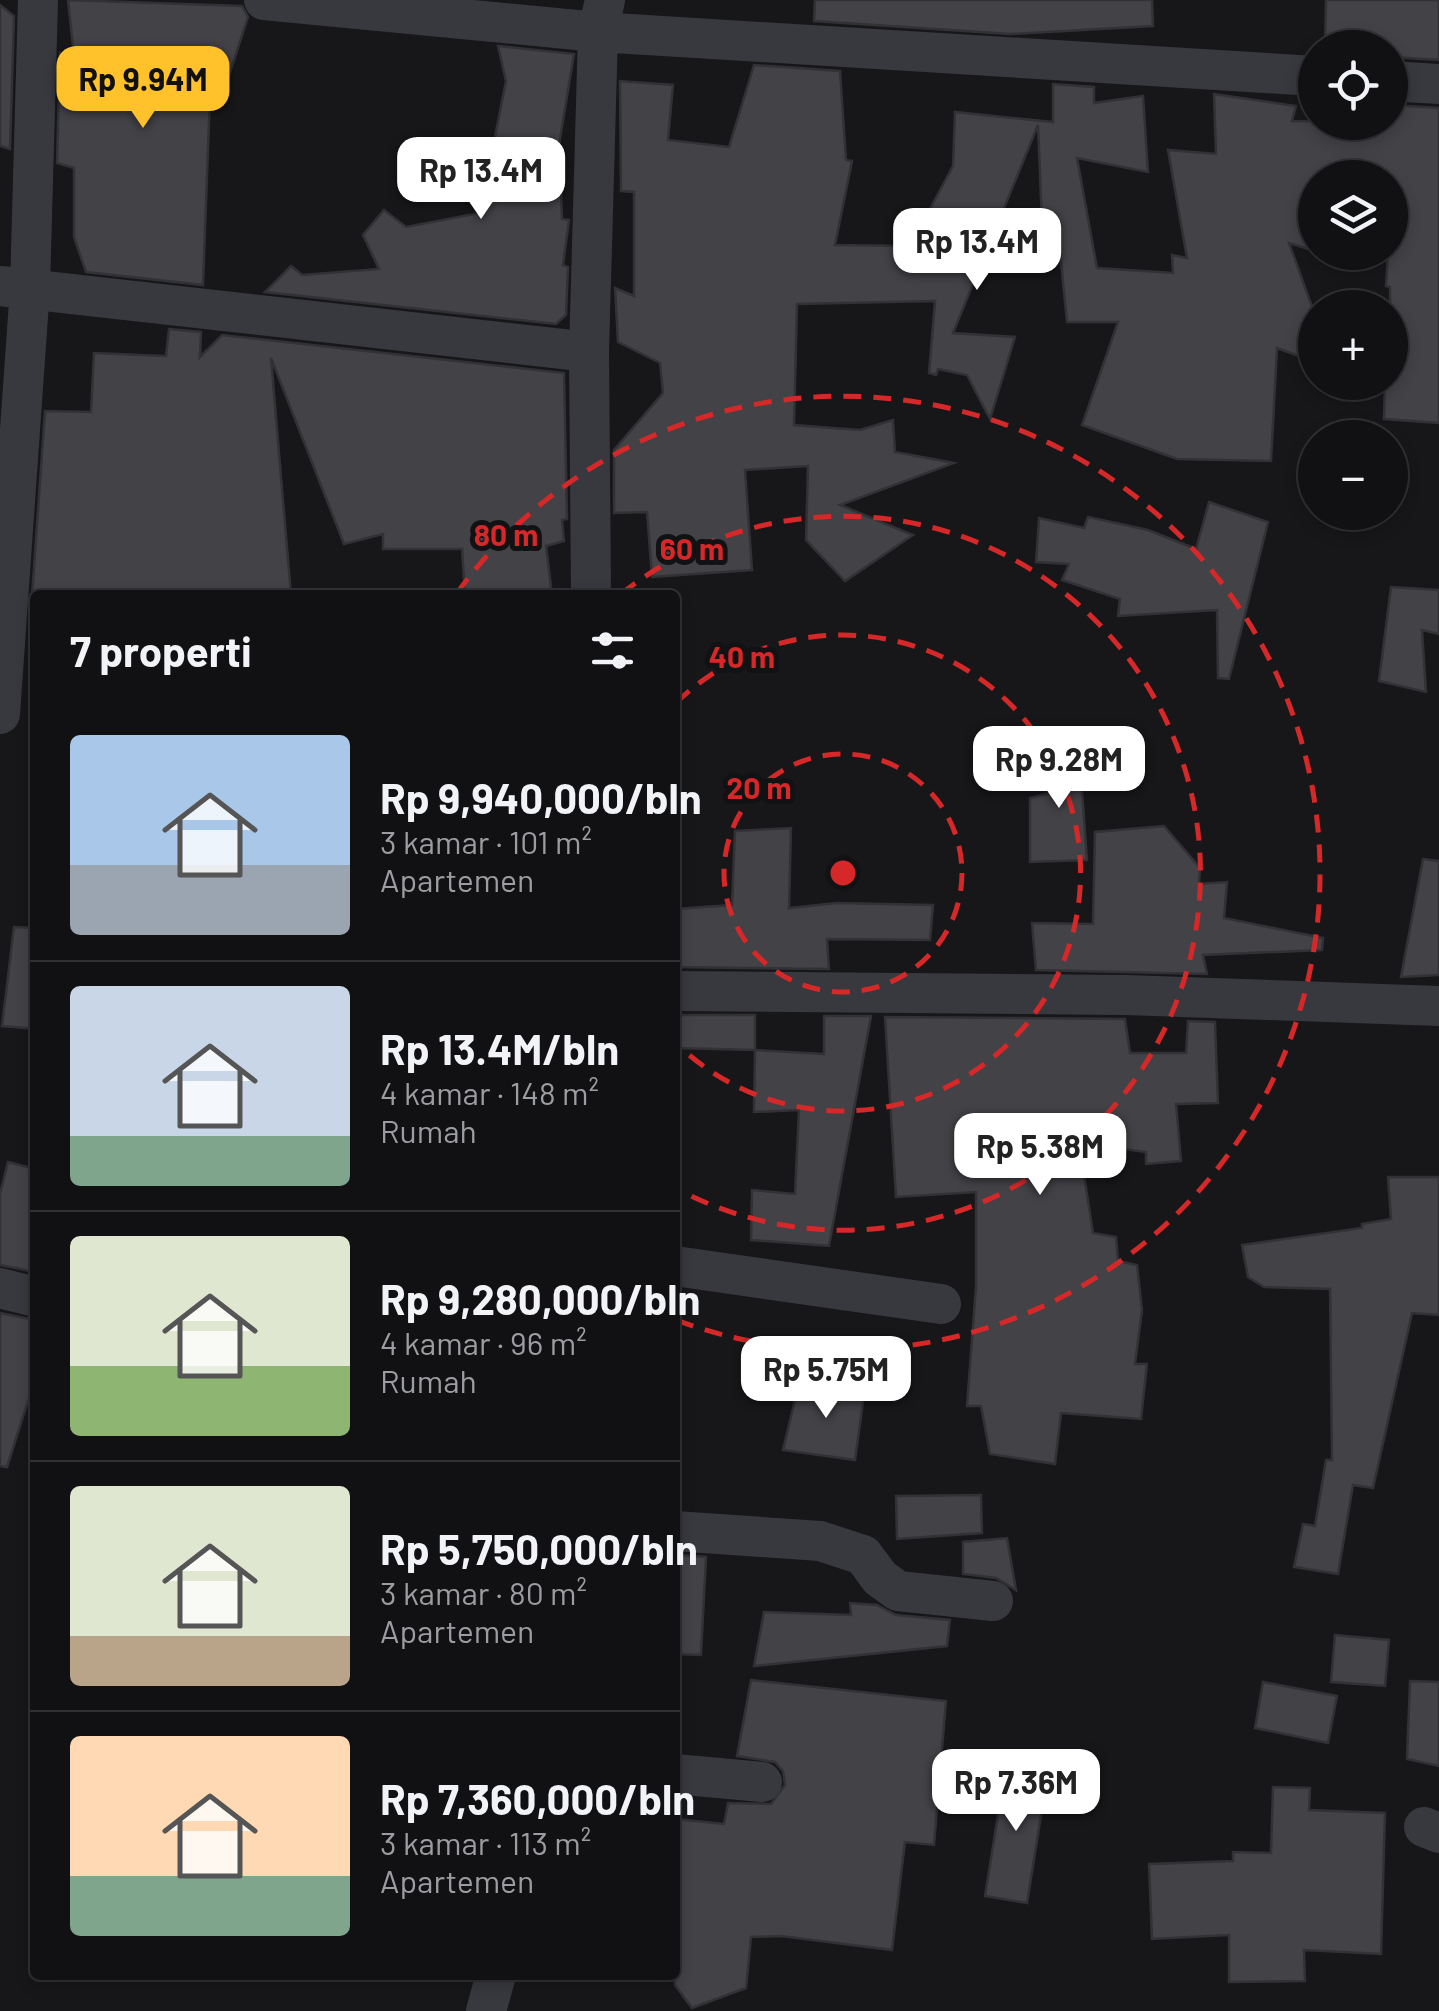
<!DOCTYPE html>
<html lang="id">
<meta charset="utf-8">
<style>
:root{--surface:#111114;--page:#1e1f22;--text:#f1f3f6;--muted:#9c9da0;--line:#303134;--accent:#ffc22a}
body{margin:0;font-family:Barlow,sans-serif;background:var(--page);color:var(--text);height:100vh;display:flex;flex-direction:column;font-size:38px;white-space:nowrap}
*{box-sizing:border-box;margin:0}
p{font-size:32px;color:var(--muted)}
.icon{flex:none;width:55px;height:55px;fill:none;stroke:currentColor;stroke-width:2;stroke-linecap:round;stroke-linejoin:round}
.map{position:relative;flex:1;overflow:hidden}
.panel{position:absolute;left:30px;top:590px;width:650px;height:1390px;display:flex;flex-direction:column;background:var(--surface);border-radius:10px;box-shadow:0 5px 15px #0003,0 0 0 2px var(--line)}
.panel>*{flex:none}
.tools{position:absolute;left:1298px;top:30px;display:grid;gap:20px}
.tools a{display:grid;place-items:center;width:110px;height:110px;border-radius:50%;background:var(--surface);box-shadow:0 5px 15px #0003,0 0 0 2px var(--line);font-size:50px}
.price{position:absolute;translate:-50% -85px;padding:0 22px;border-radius:20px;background:#fff;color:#222;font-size:32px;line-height:65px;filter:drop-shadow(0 2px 5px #0008)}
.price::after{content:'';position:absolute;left:50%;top:60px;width:30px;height:22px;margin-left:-15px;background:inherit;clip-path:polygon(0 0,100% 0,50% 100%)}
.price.on{background:var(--accent);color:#111}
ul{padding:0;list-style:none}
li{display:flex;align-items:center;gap:30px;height:250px;padding:0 40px}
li+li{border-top:2px solid var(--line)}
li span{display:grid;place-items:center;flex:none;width:280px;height:200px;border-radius:10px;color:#555}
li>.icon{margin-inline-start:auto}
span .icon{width:120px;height:120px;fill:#fffc;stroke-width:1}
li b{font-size:42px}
h2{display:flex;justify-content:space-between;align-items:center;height:120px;padding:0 40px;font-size:42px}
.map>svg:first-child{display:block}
</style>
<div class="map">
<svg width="1439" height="2011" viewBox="0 0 1439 2011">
<rect width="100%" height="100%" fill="#17171a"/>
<g fill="#424247" stroke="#313136" stroke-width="2.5">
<polygon points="68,0 242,6 248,17 223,94 210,94 203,285 86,272 74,237 74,168 57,163 60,53 75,65"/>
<polygon points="815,0 1152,0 1153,26 1010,34 814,21"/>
<polygon points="1326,0 1439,0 1439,60 1392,57 1390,48 1325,48"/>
<polygon points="0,5 14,16 10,149 0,146"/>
<polygon points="498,46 574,54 559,145 562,219 569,220 563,265 568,267 566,315 556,324 265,292 291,266 302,275 379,269 363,235 384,210 406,227 480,213 506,81"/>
<polygon points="754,65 840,71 846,160 852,161 835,245 910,246 953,166 955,112 1053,122 1053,84 1094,87 1094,103 1143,96 1148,172 1077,158 1097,268 1173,273 1172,255 1187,258 1168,150 1216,154 1214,94 1296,106 1292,121 1391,122 1391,105 1439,108 1439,423 1384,419 1385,382 1390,382 1390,287 1386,286 1393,178 1315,176 1315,251 1289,243 1315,315 1315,362 1277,348 1271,461 1177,459 1082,425 1118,322 1067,322 1059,242 1043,248 1038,125 953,333 1015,337 990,419 967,375 938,369 936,375 929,373 935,301 797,304 794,425 860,430 893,420 895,452 954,463 840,505 913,535 845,581 806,540 808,466 745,470 752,570 652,577 647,512 614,513 614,450 663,393 660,363 618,342 615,288 634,296 634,192 621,191 620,81 673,85 668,140 729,147"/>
<polygon points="169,329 201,332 200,357 222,335 564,373 567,519 562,520 564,541 546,546 552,595 465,595 462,549 383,549 383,534 344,544 271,358 291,595 151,589 150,595 35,595 35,610 31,610 45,411 91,412 94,353 166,356"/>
<polygon points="1209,502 1268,522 1229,679 1218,678 1217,610 1118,616 1120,599 1062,580 1069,564 1036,562 1039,518 1084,528 1088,517 1148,530 1196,549"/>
<polygon points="1391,587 1439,590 1439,634 1422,630 1426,692 1379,681"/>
<polygon points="1047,742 1079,749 1087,860 1030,862 1030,798 1050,793"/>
<polygon points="1164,826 1200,868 1199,884 1227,882 1224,918 1323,938 1322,950 1203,955 1207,974 1036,970 1032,923 1093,924 1095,832"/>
<polygon points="791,828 789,908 837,903 933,905 930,940 827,939 829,969 675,967 675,909 732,905 735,831"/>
<polygon points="1423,859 1439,861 1439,975 1401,977"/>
<polygon points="14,927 35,928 35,1029 2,1026"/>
<polygon points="675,1015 755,1015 755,1050 675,1048"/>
<polygon points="824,1016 871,1016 829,1246 751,1240 752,1190 795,1194 799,1110 754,1112 755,1050 824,1054"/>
<polygon points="885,1017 1125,1019 1130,1053 1186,1053 1188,1021 1215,1022 1218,1103 1176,1104 1181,1161 1146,1164 1146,1152 1079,1143 1093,1233 1116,1237 1118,1261 1137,1265 1142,1310 1135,1364 1147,1364 1141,1419 1061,1413 1055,1464 990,1454 981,1406 967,1406 976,1286 976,1192 896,1197"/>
<polygon points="8,1162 35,1169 35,1272 0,1265 0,1194"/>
<polygon points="1388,1177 1439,1177 1439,1315 1412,1313 1373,1488 1353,1485 1338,1574 1294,1567 1303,1524 1315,1526 1326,1460 1332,1460 1330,1289 1264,1287 1248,1277 1242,1245 1362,1228 1362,1224 1391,1219"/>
<polygon points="0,1313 35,1320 35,1379 7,1467 0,1466"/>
<polygon points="799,1383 865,1388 855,1460 783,1450"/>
<polygon points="981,1495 982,1533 897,1539 896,1496"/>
<polygon points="1007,1538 1016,1590 996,1578 963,1574 963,1542"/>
<polygon points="675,1555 706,1557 701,1655 675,1654"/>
<polygon points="850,1603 877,1605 896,1615 950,1620 947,1646 754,1666 764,1612 851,1615"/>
<polygon points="1335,1635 1389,1640 1385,1686 1331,1682"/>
<polygon points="751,1680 946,1701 934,1845 905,1842 892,1950 781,1936 751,1937 746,1988 692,2008 675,1985 675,1819 724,1824 728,1803 771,1804 785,1785 783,1771 775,1762 737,1756"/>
<polygon points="1410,1681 1439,1682 1439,1766 1407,1759"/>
<polygon points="1263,1682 1337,1696 1328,1743 1255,1728"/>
<polygon points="1006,1765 1048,1772 1027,1903 985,1896"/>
<polygon points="1273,1787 1310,1788 1309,1810 1385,1813 1381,1954 1304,1950 1305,1981 1229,1982 1229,1935 1152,1939 1149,1864 1233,1861 1233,1852 1271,1853"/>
</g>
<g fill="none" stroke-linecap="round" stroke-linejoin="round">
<g stroke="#38393f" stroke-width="40">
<polyline points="264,0 598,32 605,0"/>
<polyline points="1390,81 1439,84"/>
<polyline points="0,286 589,352"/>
<polyline points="591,595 589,352 598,32 1315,76"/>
<polyline points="0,714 30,288 38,0"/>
<polyline points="675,991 1126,995 1439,1006"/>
<polyline points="675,1266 941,1304"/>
<polyline points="0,1288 35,1297"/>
<polyline points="675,1531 820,1541 863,1555 880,1578 898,1591 993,1601"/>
<polyline points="675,1774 762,1782"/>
<polyline points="1424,1827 1439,1833"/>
<polyline points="486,2011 496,1975"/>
</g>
</g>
<g fill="none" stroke="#d62828" stroke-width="5" stroke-dasharray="18 12">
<circle cx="843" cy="873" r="119"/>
<path d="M676 703A238 238 0 1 1 676 1043"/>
<path d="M621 594A357 357 0 1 1 675 1188"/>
<path d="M457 593A477 477 0 1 1 676 1320"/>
</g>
<circle cx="843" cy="873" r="15" fill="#d62828" stroke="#121215" stroke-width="5"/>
<g font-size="30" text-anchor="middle" font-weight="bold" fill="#d62828" stroke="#121215" stroke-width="10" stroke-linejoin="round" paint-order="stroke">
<text x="506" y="546">80 m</text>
<text x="692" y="560">60 m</text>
<text x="742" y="668">40 m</text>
<text x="759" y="799">20 m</text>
</g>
</svg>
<div class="tools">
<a><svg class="icon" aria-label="locate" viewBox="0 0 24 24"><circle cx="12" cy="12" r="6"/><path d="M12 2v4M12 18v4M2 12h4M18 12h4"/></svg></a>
<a><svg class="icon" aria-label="layers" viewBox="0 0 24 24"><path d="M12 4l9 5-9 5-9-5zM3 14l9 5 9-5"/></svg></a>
<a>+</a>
<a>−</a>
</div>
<b class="price on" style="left:143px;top:131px">Rp 9.94M</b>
<b class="price" style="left:481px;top:222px">Rp 13.4M</b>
<b class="price" style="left:977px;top:293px">Rp 13.4M</b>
<b class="price" style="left:1059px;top:811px">Rp 9.28M</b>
<b class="price" style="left:1040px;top:1198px">Rp 5.38M</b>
<b class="price" style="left:826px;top:1421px">Rp 5.75M</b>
<b class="price" style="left:1016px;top:1834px">Rp 7.36M</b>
<section class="panel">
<h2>7 properti<svg class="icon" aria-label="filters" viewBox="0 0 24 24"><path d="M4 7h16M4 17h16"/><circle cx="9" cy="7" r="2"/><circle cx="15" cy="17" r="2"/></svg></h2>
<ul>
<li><span style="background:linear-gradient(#a9c7e8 65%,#9aa5b1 0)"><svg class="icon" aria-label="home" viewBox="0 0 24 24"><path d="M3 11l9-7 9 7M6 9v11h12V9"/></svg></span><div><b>Rp 9,940,000/bln</b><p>3 kamar · 101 m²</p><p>Apartemen</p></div></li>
<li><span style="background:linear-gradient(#c9d6e8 75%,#7fa58c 0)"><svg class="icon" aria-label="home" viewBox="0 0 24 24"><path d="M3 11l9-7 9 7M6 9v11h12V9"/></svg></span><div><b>Rp 13.4M/bln</b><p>4 kamar · 148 m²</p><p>Rumah</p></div></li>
<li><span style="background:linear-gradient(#dfe7d0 65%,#8fb573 0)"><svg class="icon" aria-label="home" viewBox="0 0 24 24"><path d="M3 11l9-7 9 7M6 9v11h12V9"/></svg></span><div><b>Rp 9,280,000/bln</b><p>4 kamar · 96 m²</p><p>Rumah</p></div></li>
<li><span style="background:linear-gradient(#dfe7d0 75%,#b9a48a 0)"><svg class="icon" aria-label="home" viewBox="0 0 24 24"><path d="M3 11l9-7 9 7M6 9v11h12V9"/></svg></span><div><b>Rp 5,750,000/bln</b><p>3 kamar · 80 m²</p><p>Apartemen</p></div></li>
<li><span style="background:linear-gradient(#ffd9b3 70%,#7fa58c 0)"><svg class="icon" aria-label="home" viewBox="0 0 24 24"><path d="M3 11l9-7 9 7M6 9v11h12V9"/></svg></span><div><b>Rp 7,360,000/bln</b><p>3 kamar · 113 m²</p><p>Apartemen</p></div></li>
</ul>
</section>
</div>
